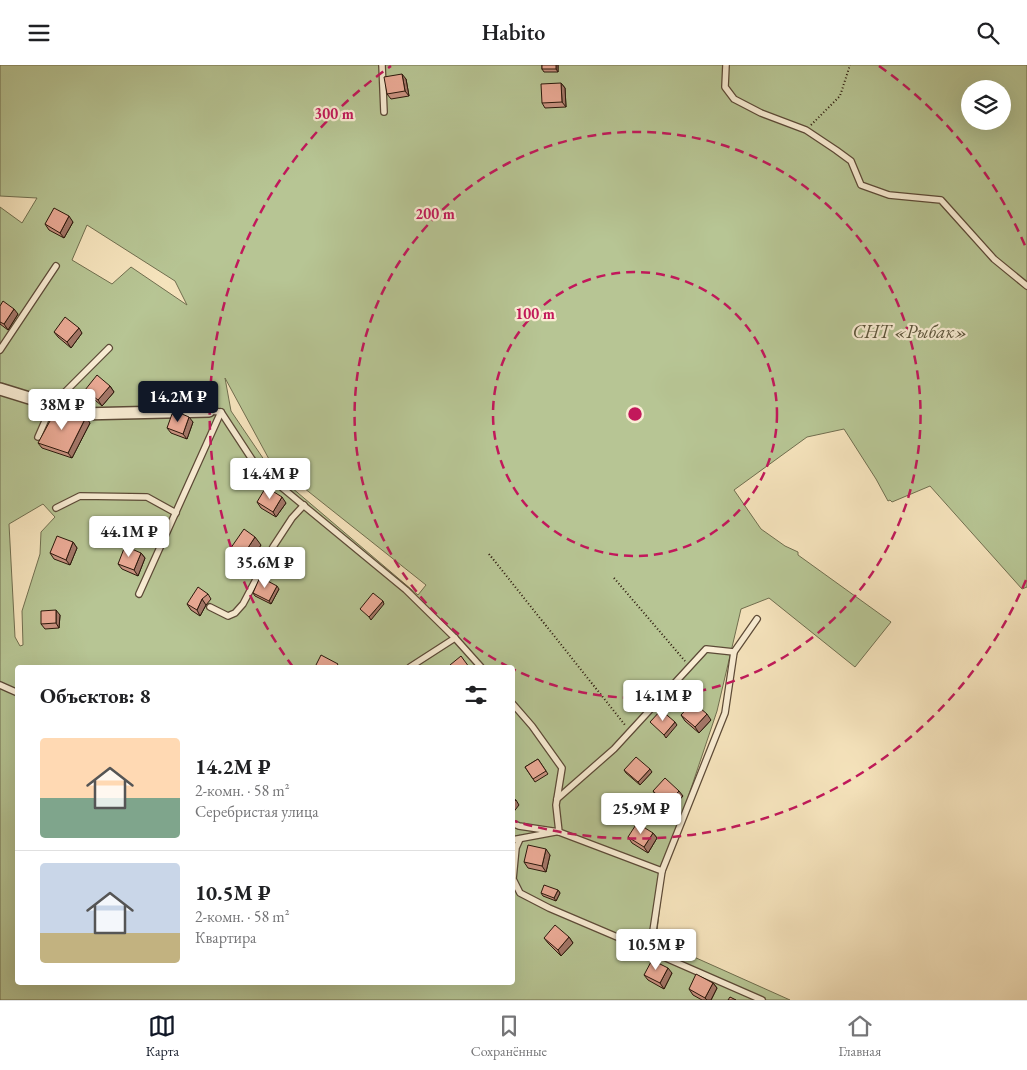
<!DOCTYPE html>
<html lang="ru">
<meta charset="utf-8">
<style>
:root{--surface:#fff;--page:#f6f6f6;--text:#202124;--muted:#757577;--line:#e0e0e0;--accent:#111827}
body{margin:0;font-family:"EB Garamond",serif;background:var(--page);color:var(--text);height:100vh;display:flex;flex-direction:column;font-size:19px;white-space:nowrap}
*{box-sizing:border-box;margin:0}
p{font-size:16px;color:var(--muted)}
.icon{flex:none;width:28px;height:28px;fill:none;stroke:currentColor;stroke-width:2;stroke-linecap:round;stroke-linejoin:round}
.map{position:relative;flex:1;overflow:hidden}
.sheet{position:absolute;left:15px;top:600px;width:500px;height:320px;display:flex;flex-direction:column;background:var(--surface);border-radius:5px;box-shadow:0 5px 20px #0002}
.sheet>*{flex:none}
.fabs{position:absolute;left:961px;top:15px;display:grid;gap:10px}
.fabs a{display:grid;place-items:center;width:50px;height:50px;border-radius:50%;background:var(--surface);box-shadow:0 5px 20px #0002;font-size:25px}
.price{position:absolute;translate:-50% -42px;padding:0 11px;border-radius:5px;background:#fff;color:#222;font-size:16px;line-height:32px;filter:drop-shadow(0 1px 2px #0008)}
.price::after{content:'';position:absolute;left:50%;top:30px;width:15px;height:11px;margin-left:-8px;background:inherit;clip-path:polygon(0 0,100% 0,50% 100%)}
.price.active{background:var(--accent);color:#fff}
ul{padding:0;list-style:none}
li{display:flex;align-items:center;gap:15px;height:125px;padding:0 25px}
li+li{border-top:1px solid var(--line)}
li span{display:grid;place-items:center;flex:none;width:140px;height:100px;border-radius:5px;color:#555}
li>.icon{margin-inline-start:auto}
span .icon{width:60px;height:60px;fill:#fffc;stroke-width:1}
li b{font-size:21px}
h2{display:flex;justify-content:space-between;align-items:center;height:60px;padding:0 25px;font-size:21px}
header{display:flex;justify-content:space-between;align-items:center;height:65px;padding:0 25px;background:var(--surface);font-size:22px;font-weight:600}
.menu{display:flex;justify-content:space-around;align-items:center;height:70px;border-top:1px solid var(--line);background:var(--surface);font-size:14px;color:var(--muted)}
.menu a{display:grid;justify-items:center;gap:2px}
.menu .active{color:var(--accent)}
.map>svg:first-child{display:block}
</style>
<header><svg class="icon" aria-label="menu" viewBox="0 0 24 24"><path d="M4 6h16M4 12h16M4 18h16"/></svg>Habito<svg class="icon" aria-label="search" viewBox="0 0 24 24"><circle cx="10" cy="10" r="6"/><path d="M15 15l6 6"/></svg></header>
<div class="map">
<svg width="1027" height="935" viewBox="0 0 1027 935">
<rect width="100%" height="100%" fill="#f6e4bd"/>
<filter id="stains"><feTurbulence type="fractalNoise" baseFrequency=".004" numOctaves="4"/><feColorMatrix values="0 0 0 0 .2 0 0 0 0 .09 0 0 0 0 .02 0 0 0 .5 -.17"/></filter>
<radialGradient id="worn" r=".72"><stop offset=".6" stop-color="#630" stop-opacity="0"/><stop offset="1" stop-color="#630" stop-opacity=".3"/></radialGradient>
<path fill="#b7c594" stroke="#706e4f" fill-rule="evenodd" d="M0 0H1027V522L1022 524 930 421 892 437 890 435 888 436 876 414 844 364 807 372 734 425 761 464 785 481 798 487V490L891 557 855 602 769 533 741 544 717 646 664 804 656 875 790 935H0V142L22 158 37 133 0 131ZM970 24H1002V56H970ZM87 160 175 216 187 240 131 202 112 219 72 195ZM225 313 270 396 426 520 418 530 271 405 231 346ZM43 439 55 452 41 467 40 489 22 546 23 580 20 581 15 572 9 459ZM18 602H512V918H18Z"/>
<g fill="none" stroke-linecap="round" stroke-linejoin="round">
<defs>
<g id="service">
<polyline points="382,0 384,47"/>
<polyline points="726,0 725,22 734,34 761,48 806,65 836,85 851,96 861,120 889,130 941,135 994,194 1027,221"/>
<polyline points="0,285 56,201"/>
<polyline points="209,346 221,347 257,402 406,525 455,573 481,602"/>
<polyline points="38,372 52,340 109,283"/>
<polyline points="56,443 80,431 147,432 176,448"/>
<polyline points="139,529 221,347"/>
<polyline points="210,542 228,551 235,548 243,539 273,482 292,453 304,440"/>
<polyline points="757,554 734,587 725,648 662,806 650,886 762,935"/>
<polyline points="410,602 455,573"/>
<polyline points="0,620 18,628"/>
<polyline points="512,638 532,661 562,703 556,740 559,767 662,806"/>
<polyline points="557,734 614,684 706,584 734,587"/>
<polyline points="512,758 519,761 559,767"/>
<polyline points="520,774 516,783 513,814 520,828 549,843 650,886"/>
<polyline points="512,775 555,767"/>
</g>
<polyline id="minor" points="0,324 81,349 209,346"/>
</defs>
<use href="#service" stroke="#5c4a37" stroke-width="8"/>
<use href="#minor" stroke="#5c4a37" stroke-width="14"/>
<g stroke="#29160a" stroke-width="2" stroke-dasharray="1 2.5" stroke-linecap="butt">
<polyline points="811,60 840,31 850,0"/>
<polyline points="489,489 625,660"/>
<polyline points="614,513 685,596"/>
</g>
<use href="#service" stroke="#f9edd4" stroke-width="5.5"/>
<use href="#minor" stroke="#f9edd4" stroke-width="11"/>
</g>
<g fill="#ca9281" stroke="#29160a">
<polygon points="542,0 558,0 558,7 544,7 542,4"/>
<polygon points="406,14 409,31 391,34 387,29"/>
<polygon points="561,18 565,23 566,42 545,43 542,38"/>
<polygon points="73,157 64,173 49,165 45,159"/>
<polygon points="0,241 18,249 8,265 0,259"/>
<polygon points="54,267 82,268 71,283 58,272"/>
<polygon points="110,321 114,327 102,341 89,330 85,325"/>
<polygon points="193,357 187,374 171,368 167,363"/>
<polygon points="90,358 72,393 42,383 38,378"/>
<polygon points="257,437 286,438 276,452 261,443"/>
<polygon points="73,477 77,483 70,500 54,494 50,488"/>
<polygon points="261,480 245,503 234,495 228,487"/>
<polygon points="141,488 145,493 138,511 122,504 118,499"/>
<polygon points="279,524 271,539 255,531 253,528"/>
<polygon points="208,529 211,534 206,540 200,551 191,545 187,539"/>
<polygon points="60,550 59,563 45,564 41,559"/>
<polygon points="681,650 711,655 699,668 685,656"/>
<polygon points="538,694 548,709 535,717 525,702"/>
<polygon points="624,705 652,707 640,720 626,708"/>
<polygon points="653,726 683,731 671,744 657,732"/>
<polygon points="653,768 657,773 648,788 632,778 628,772"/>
<polygon points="550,790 546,807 528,803 524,797"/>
<polygon points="558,825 560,828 556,836 543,831 541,828"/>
<polygon points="569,872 573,878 561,891 548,878 544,873"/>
<polygon points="672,908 664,924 648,915 644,910"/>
<polygon points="713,918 717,923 711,935 702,935 693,930 689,924"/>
</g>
<g fill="#a47769" stroke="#29160a">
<polygon points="556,0 558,0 558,7 556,4"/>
<polygon points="402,9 406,14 409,31 405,26"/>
<polygon points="561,18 565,23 566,42 562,37"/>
<polygon points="69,151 73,157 64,173 60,168"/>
<polygon points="14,244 18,249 8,265 4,259"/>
<polygon points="79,263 82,268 71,283 67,277"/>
<polygon points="110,321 114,327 102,341 98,335"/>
<polygon points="86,352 90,358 72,393 68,388"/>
<polygon points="189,352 193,357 187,374 183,369"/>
<polygon points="282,432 286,438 276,452 273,447"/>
<polygon points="255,472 261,480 245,503 240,495"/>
<polygon points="73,477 77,483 70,500 66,495"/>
<polygon points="141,488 145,493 138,511 134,505"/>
<polygon points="277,521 279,524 271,539 269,536"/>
<polygon points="202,534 206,540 200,551 197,545"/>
<polygon points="383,536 384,539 371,555 369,552"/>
<polygon points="56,545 60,550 59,563 56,558"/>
<polygon points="707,649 711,655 699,668 695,662"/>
<polygon points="675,657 677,660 666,673 664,670"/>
<polygon points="650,704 652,707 640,720 638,717"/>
<polygon points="679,726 683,731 671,744 667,739"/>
<polygon points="516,735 519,740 512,749 512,739"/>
<polygon points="653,768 657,773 648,788 644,782"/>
<polygon points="546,784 550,790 546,807 542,801"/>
<polygon points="558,825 560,828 556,836 554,833"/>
<polygon points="569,872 573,878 561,891 558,885"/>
<polygon points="668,903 672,908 664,924 660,918"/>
<polygon points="713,918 717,923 711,935 707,935 705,933"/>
</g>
<g fill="#ebaa96" stroke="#29160a">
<rect x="542" y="0" width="14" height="4"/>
<polygon points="402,9 405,26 387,29 384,12"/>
<polygon points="561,18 562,37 542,38 541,19"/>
<polygon points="54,143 69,151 60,168 45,159"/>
<polygon points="3,236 14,244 4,259 0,257 0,241"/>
<polygon points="65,252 79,263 67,277 54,267"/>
<polygon points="97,310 110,321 98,335 85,325"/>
<polygon points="56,345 86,352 68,388 38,378"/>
<polygon points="172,349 182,349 189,352 183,369 167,363"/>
<polygon points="266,422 282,432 273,447 257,437"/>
<polygon points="244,464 255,472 240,495 228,487"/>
<polygon points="57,471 73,477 66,495 50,488"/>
<polygon points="125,481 141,488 134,505 118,499"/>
<polygon points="260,512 277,521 269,536 253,528"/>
<polygon points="198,522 208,529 202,534 197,545 187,539"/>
<polygon points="373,528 383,536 369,552 360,544"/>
<polygon points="56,545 56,558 41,559 41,546"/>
<polygon points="321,590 338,599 336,602 315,602"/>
<polygon points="461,591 469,602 452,602 450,600"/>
<polygon points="693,637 707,649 695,662 681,650"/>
<polygon points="661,645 675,657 664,670 650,657"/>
<polygon points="636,692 650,704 638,717 624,705"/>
<polygon points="538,694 546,706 533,714 525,702"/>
<polygon points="665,713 679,726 667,739 653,726"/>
<polygon points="512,732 516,735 512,739"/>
<polygon points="637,758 653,768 644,782 628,772"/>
<polygon points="528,780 546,784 542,801 524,797"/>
<polygon points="544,820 558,825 554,833 541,828"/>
<polygon points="555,860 569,872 558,885 544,873"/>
<polygon points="652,895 668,903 660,918 644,910"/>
<polygon points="696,909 713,918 705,933 689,924"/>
<polygon points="730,932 736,935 728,935"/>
</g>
<g fill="none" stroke="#c2185b" stroke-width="2.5" stroke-dasharray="9 6">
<circle cx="635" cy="349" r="142"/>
<path d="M509 602A283 283 0 1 1 513 604"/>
<path d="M1026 515A425 425 0 0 1 514 756M293 602A425 425 0 0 1 391 1M879 1A425 425 0 0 1 1026 183"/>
</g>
<g text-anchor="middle" stroke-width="4.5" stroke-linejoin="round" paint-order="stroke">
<g font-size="19" font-style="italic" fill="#5b533a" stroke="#f9edd4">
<text x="910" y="273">СНТ «Рыбак»</text>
</g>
</g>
<circle cx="635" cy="349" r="8" fill="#c2185b" stroke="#f9edd4" stroke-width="2.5"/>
<g font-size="15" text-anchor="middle" font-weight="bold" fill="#c2185b" stroke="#f9edd4" stroke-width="4.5" stroke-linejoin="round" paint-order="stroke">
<text x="334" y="54">300 m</text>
<text x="435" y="154">200 m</text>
<text x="535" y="254">100 m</text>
</g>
<rect width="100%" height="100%" filter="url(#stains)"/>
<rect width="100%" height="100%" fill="url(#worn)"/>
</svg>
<div class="fabs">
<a><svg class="icon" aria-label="layers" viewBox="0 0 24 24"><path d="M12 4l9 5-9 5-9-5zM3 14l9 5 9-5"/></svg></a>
</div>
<b class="price active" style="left:178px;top:358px">14.2M ₽</b>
<b class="price" style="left:62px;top:366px">38M ₽</b>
<b class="price" style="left:270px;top:435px">14.4M ₽</b>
<b class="price" style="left:129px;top:493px">44.1M ₽</b>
<b class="price" style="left:265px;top:524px">35.6M ₽</b>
<b class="price" style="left:663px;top:657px">14.1M ₽</b>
<b class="price" style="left:641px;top:770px">25.9M ₽</b>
<b class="price" style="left:656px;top:906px">10.5M ₽</b>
<section class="sheet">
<h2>Объектов: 8<svg class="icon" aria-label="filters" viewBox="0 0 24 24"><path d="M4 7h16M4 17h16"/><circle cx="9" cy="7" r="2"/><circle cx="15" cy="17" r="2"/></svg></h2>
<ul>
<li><span style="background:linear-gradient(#ffd9b3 60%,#7fa58c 0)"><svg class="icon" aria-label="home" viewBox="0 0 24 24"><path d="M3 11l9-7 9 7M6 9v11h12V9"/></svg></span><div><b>14.2M ₽</b><p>2-комн. · 58 m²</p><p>Серебристая улица</p></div></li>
<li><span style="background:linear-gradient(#c9d6e8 70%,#c2b280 0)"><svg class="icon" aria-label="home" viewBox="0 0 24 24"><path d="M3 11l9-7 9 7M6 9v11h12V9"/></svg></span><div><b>10.5M ₽</b><p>2-комн. · 58 m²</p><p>Квартира</p></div></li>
</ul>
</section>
</div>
<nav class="menu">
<a class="active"><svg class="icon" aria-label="map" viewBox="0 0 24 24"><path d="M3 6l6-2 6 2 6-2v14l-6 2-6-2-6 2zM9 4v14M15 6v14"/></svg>Карта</a>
<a><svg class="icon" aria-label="saved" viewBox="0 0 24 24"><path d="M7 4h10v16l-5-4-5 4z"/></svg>Сохранённые</a>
<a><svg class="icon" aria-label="home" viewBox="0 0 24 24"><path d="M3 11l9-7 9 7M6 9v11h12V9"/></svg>Главная</a>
</nav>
